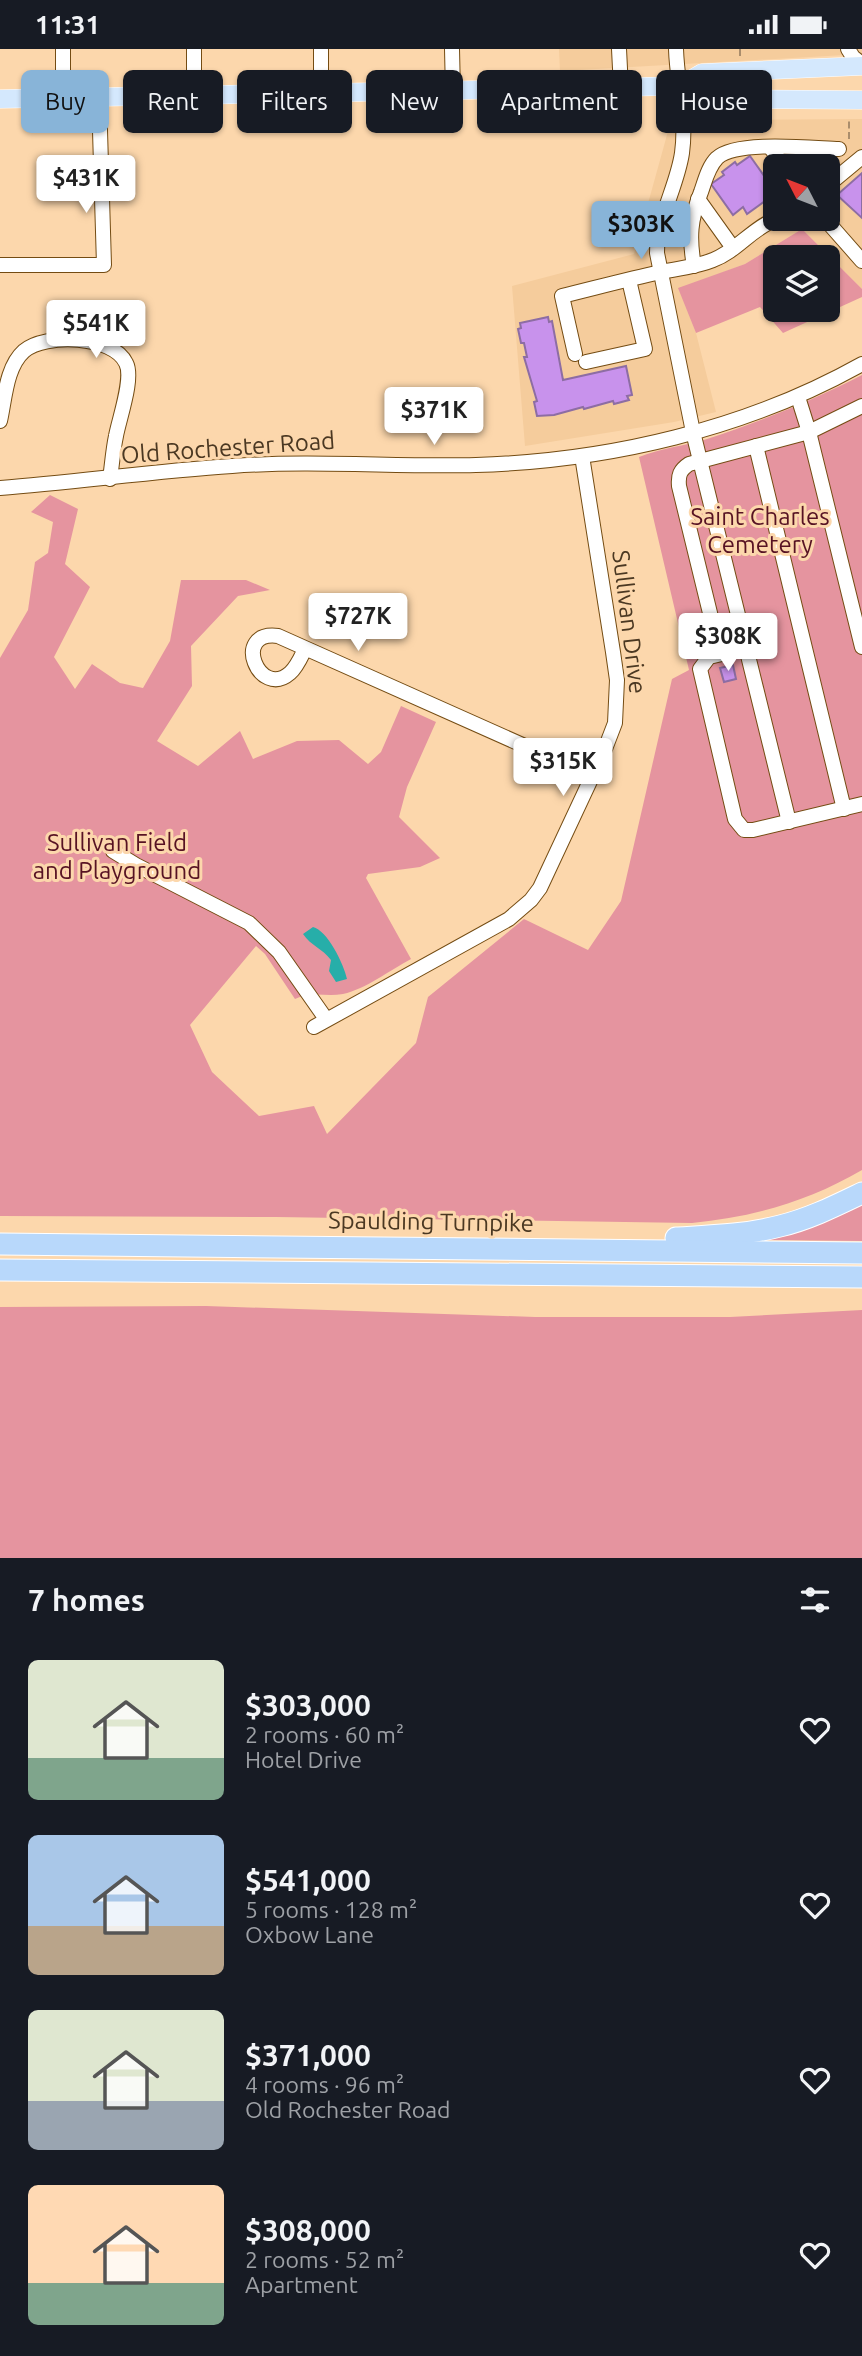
<!DOCTYPE html>
<meta charset="utf-8">
<style>
:root{--surface:#171b24;--page:#242831;--text:#f1f3f6;--muted:#9ea1a6;--accent:#88b4d8}
body{margin:0;font-family:Ubuntu,sans-serif;background:var(--page);color:var(--text);height:100vh;display:flex;flex-direction:column;font-size:26px;white-space:nowrap}
*{box-sizing:border-box;margin:0}
p{font-size:23px;color:var(--muted)}
.icon{flex:none;width:38px;height:38px;fill:none;stroke:currentColor;stroke-width:2;stroke-linecap:round;stroke-linejoin:round}
.map{position:relative;height:1509px;overflow:hidden}
.panel{display:flex;flex-direction:column;background:var(--surface);flex:1}
.panel>*{flex:none}
.banner{position:absolute;left:21px;top:21px;width:821px;height:63px;display:flex;gap:14px}
.needle{width:46px;rotate:312deg}
.fabs{position:absolute;left:763px;top:105px;display:grid;gap:14px}
.fabs a{display:grid;place-items:center;width:77px;height:77px;border-radius:10px;background:var(--surface);box-shadow:0 2px 5px #0004;font-size:35px}
.price{position:absolute;translate:-50% -60px;padding:0 16px;border-radius:7px;background:#fff;color:#222;font-size:23px;line-height:46px;filter:drop-shadow(0 2px 4px #0008)}
.price::after{content:'';position:absolute;left:50%;top:42px;width:21px;height:16px;margin-left:-10px;background:inherit;clip-path:polygon(0 0,100% 0,50% 100%)}
.price.selected{background:var(--accent);color:#111}
ul{padding:0;list-style:none}
li{display:flex;align-items:center;gap:21px;height:175px;padding:0 28px}
li span{display:grid;place-items:center;flex:none;width:196px;height:140px;border-radius:10px;color:#555}
li>.icon{margin-inline-start:auto}
span .icon{width:84px;height:84px;fill:#fffc;stroke-width:1}
li b{font-size:30px}
h2{display:flex;justify-content:space-between;align-items:center;height:84px;padding:0 28px;font-size:30px}
.tag{padding:0 24px;border-radius:10px;background:var(--surface);box-shadow:0 2px 5px #0004;font-size:24px;line-height:63px}
.tag.selected{background:var(--accent);color:#111}
.status{display:flex;justify-content:space-between;align-items:center;height:49px;padding:0 35px;background:var(--surface);direction:ltr}
.status svg{height:19px;fill:currentColor}
.map>svg:first-child{display:block}
</style>
<div class="status"><b>11:31</b><svg viewBox="0 0 49 12"><path d="M0 12V9h3v3zM5 12V6h3v6zM10 12V3h3v9zM15 12V0h3v12zM26 1h20v11H26zM47 4h2v5h-2z"/></svg></div>
<div class="map">
<svg width="862" height="1509" viewBox="0 0 862 1509">
<rect width="100%" height="100%" fill="#fcd7ac"/>
<g fill="#f5cc9c" fill-rule="evenodd">
<polygon points="559,0 862,0 862,5 560,22"/>
<path d="M862 70V240L802 180 745 215 679 240 696 284 716 363 674 373 525 397 512 237 634 205 670 75 712 71ZM775 117H828V170H775Z"/>
</g>
<g fill="#e5949f" fill-rule="evenodd">
<path d="M802 180 862 240V248L783 284 760 258 696 284 678 239 745 215ZM828 208V261H775V208Z"/>
<path d="M862 326V1121C809 1152 754 1168 692 1174L276 1168 0 1167V609L28 561 35 513 48 504 53 473 31 463 50 446 78 460 65 515 90 538 54 608 75 640 92 615 120 634 143 639 170 592 181 531H246L270 541 238 547 191 597 192 637 157 692 198 717 240 682 253 710 297 692 339 691 368 715 381 703 401 657 436 673 407 738 399 768 440 809 420 818 368 825 366 829 411 910C390 921 366 940 343 945 326 948 311 942 295 950L265 905 256 897 190 976 212 1023 259 1067 314 1057 327 1085 416 994 428 948 524 870 588 901 621 852 672 630 689 621 639 408C661 399 684 397 707 390 761 372 812 352 862 326Z"/>
<polygon points="862,1150 862,1192 760,1191"/>
<polygon points="206,1257 535,1268 730,1268 862,1261 862,1509 0,1509 0,1258"/>
</g>
<path fill="#27aea9" d="M313 878C327 881 344 915 347 930L336 933 329 922 331 911C322 899 311 897 303 885Z"/>
<g fill="#c892ec" stroke="#8d6da3" stroke-width="2">
<polygon points="750,107 772,138 768,141 772,147 747,165 743,158 733,166 711,135 724,126 722,123 735,113 737,116"/>
<polygon points="862,124 862,169 837,146"/>
<polygon points="548,268 549,273 552,272 563,331 626,317 632,346 627,347 629,351 614,355 613,352 584,360 583,358 554,366 537,367 534,353 537,352 524,308 527,308 524,294 521,294 518,280 521,279 520,274"/>
<polygon points="733,616 736,630 724,633 720,619"/>
</g>
<g fill="none" stroke-linecap="round" stroke-linejoin="round">
<defs>
<g id="minor">
<polyline points="63,0 63,49"/>
<polyline points="194,0 194,47"/>
<polyline points="321,0 321,45"/>
<polyline points="452,0 453,43"/>
<polyline points="619,0 621,39"/>
<path d="M676 0C677 34 687 69 682 104 677 138 657 169 657 204L693 383 789 773"/>
<polyline points="848,0 853,8 862,15"/>
<polyline points="770,98 784,117"/>
<polyline points="828,136 862,108"/>
<polyline points="698,150 733,199"/>
<polyline points="825,170 862,212"/>
<polyline points="0,216 104,216 99,48"/>
<path d="M694 217C689 189 690 171 701 143 705 132 708 118 717 109 736 91 811 99 839 100"/>
<path d="M575 305 562 247C595 239 628 230 661 223 679 219 696 218 713 211 737 202 751 180 776 170"/>
<polyline points="586,313 645,300 629,231"/>
<polyline points="798,348 809,383 862,598"/>
<path d="M0 372C5 350 6 318 24 302 45 284 113 286 126 314 134 329 119 370 116 387 113 401 112 416 110 430"/>
<polyline points="756,397 844,760"/>
<path d="M0 439C77 433 155 422 232 417 313 411 395 418 476 416 609 412 746 380 862 315"/>
<polyline points="747,599 709,608 700,620 735,770 744,781 753,781 862,755"/>
<path d="M305 600C301 608 297 618 290 624 259 651 231 581 278 587L592 727"/>
<path d="M720 605 679 437C678 426 680 421 689 415L809 383 862 357"/>
<polyline points="113,802 136,816 249,874 279,903 326,970"/>
<polyline points="314,978 509,870 531,851 540,839 605,700 615,674 617,631 613,603 582,407"/>
</g>
<g id="major">
<polyline points="680,37 703,50 862,51"/>
<polyline points="0,50 680,37 702,24 862,17"/>
</g>
<g id="highway">
<path d="M676 1189C711 1187 746 1186 780 1177 809 1170 835 1157 862 1144"/>
<polyline points="0,1195 862,1204"/>
<polyline points="0,1221 862,1228"/>
</g>
</defs>
<use href="#minor" stroke="#744c13" stroke-width="16"/>
<use href="#major" stroke="#fff" stroke-width="19"/>
<use href="#highway" stroke="#fff" stroke-width="23"/>
<g stroke="#aa8d6c" stroke-width="2" stroke-dasharray="7 3.5" stroke-linecap="butt">
<polyline points="740,7 740,0"/>
<polyline points="849,90 849,70"/>
</g>
<use href="#minor" stroke="#fff" stroke-width="14"/>
<use href="#major" stroke="#d4e8fd" stroke-width="18"/>
<use href="#highway" stroke="#b8d8fb" stroke-width="21"/>
</g>
<g text-anchor="middle" stroke-width="6" stroke-linejoin="round" paint-order="stroke">
<g font-size="24" fill="#4b3822" stroke="#fcd7ac">
<text transform="translate(228 399) rotate(-4)" y="8">Old Rochester Road</text>
<text transform="translate(629 573) rotate(83)" y="8">Sullivan Drive</text>
<text transform="translate(431 1173) rotate(1)" y="8">Spaulding Turnpike</text>
</g>
<g font-size="24" fill="#571223" stroke="#fcd7ac">
<text x="760" y="476">Saint Charles<tspan x="760" dy="28">Cemetery</tspan></text>
<text x="117" y="802">Sullivan Field<tspan x="117" dy="28">and Playground</tspan></text>
</g>
</g>
</svg>
<div class="fabs">
<a><svg class="needle" viewBox="-14 -14 28 28"><path d="M0-13l5 13h-10z" fill="#e53935"/><path d="M0 13l5-13h-10z" fill="#9ea1a6"/></svg></a>
<a><svg class="icon" aria-label="layers" viewBox="0 0 24 24"><path d="M12 4l9 5-9 5-9-5zM3 14l9 5 9-5"/></svg></a>
</div>
<b class="price" style="left:86px;top:166px">$431K</b>
<b class="price selected" style="left:641px;top:212px">$303K</b>
<b class="price" style="left:96px;top:311px">$541K</b>
<b class="price" style="left:434px;top:398px">$371K</b>
<b class="price" style="left:358px;top:604px">$727K</b>
<b class="price" style="left:728px;top:624px">$308K</b>
<b class="price" style="left:563px;top:749px">$315K</b>
<div class="banner">
<a class="tag selected">Buy</a>
<a class="tag">Rent</a>
<a class="tag">Filters</a>
<a class="tag">New</a>
<a class="tag">Apartment</a>
<a class="tag">House</a>
</div>
</div>
<section class="panel">
<h2>7 homes<svg class="icon" aria-label="filters" viewBox="0 0 24 24"><path d="M4 7h16M4 17h16"/><circle cx="9" cy="7" r="2"/><circle cx="15" cy="17" r="2"/></svg></h2>
<ul>
<li><span style="background:linear-gradient(#dfe7d0 70%,#7fa58c 0)"><svg class="icon" aria-label="home" viewBox="0 0 24 24"><path d="M3 11l9-7 9 7M6 9v11h12V9"/></svg></span><div><b>$303,000</b><p>2 rooms · 60 m²</p><p>Hotel Drive</p></div><svg class="icon" aria-label="heart" viewBox="0 0 24 24"><path d="M12 20l-8-8c-3-5 5-10 8-4 3-6 11-1 8 4z"/></svg></li>
<li><span style="background:linear-gradient(#a9c7e8 65%,#b9a48a 0)"><svg class="icon" aria-label="home" viewBox="0 0 24 24"><path d="M3 11l9-7 9 7M6 9v11h12V9"/></svg></span><div><b>$541,000</b><p>5 rooms · 128 m²</p><p>Oxbow Lane</p></div><svg class="icon" aria-label="heart" viewBox="0 0 24 24"><path d="M12 20l-8-8c-3-5 5-10 8-4 3-6 11-1 8 4z"/></svg></li>
<li><span style="background:linear-gradient(#dfe7d0 65%,#9aa5b1 0)"><svg class="icon" aria-label="home" viewBox="0 0 24 24"><path d="M3 11l9-7 9 7M6 9v11h12V9"/></svg></span><div><b>$371,000</b><p>4 rooms · 96 m²</p><p>Old Rochester Road</p></div><svg class="icon" aria-label="heart" viewBox="0 0 24 24"><path d="M12 20l-8-8c-3-5 5-10 8-4 3-6 11-1 8 4z"/></svg></li>
<li><span style="background:linear-gradient(#ffd9b3 70%,#7fa58c 0)"><svg class="icon" aria-label="home" viewBox="0 0 24 24"><path d="M3 11l9-7 9 7M6 9v11h12V9"/></svg></span><div><b>$308,000</b><p>2 rooms · 52 m²</p><p>Apartment</p></div><svg class="icon" aria-label="heart" viewBox="0 0 24 24"><path d="M12 20l-8-8c-3-5 5-10 8-4 3-6 11-1 8 4z"/></svg></li>
</ul>
</section>
